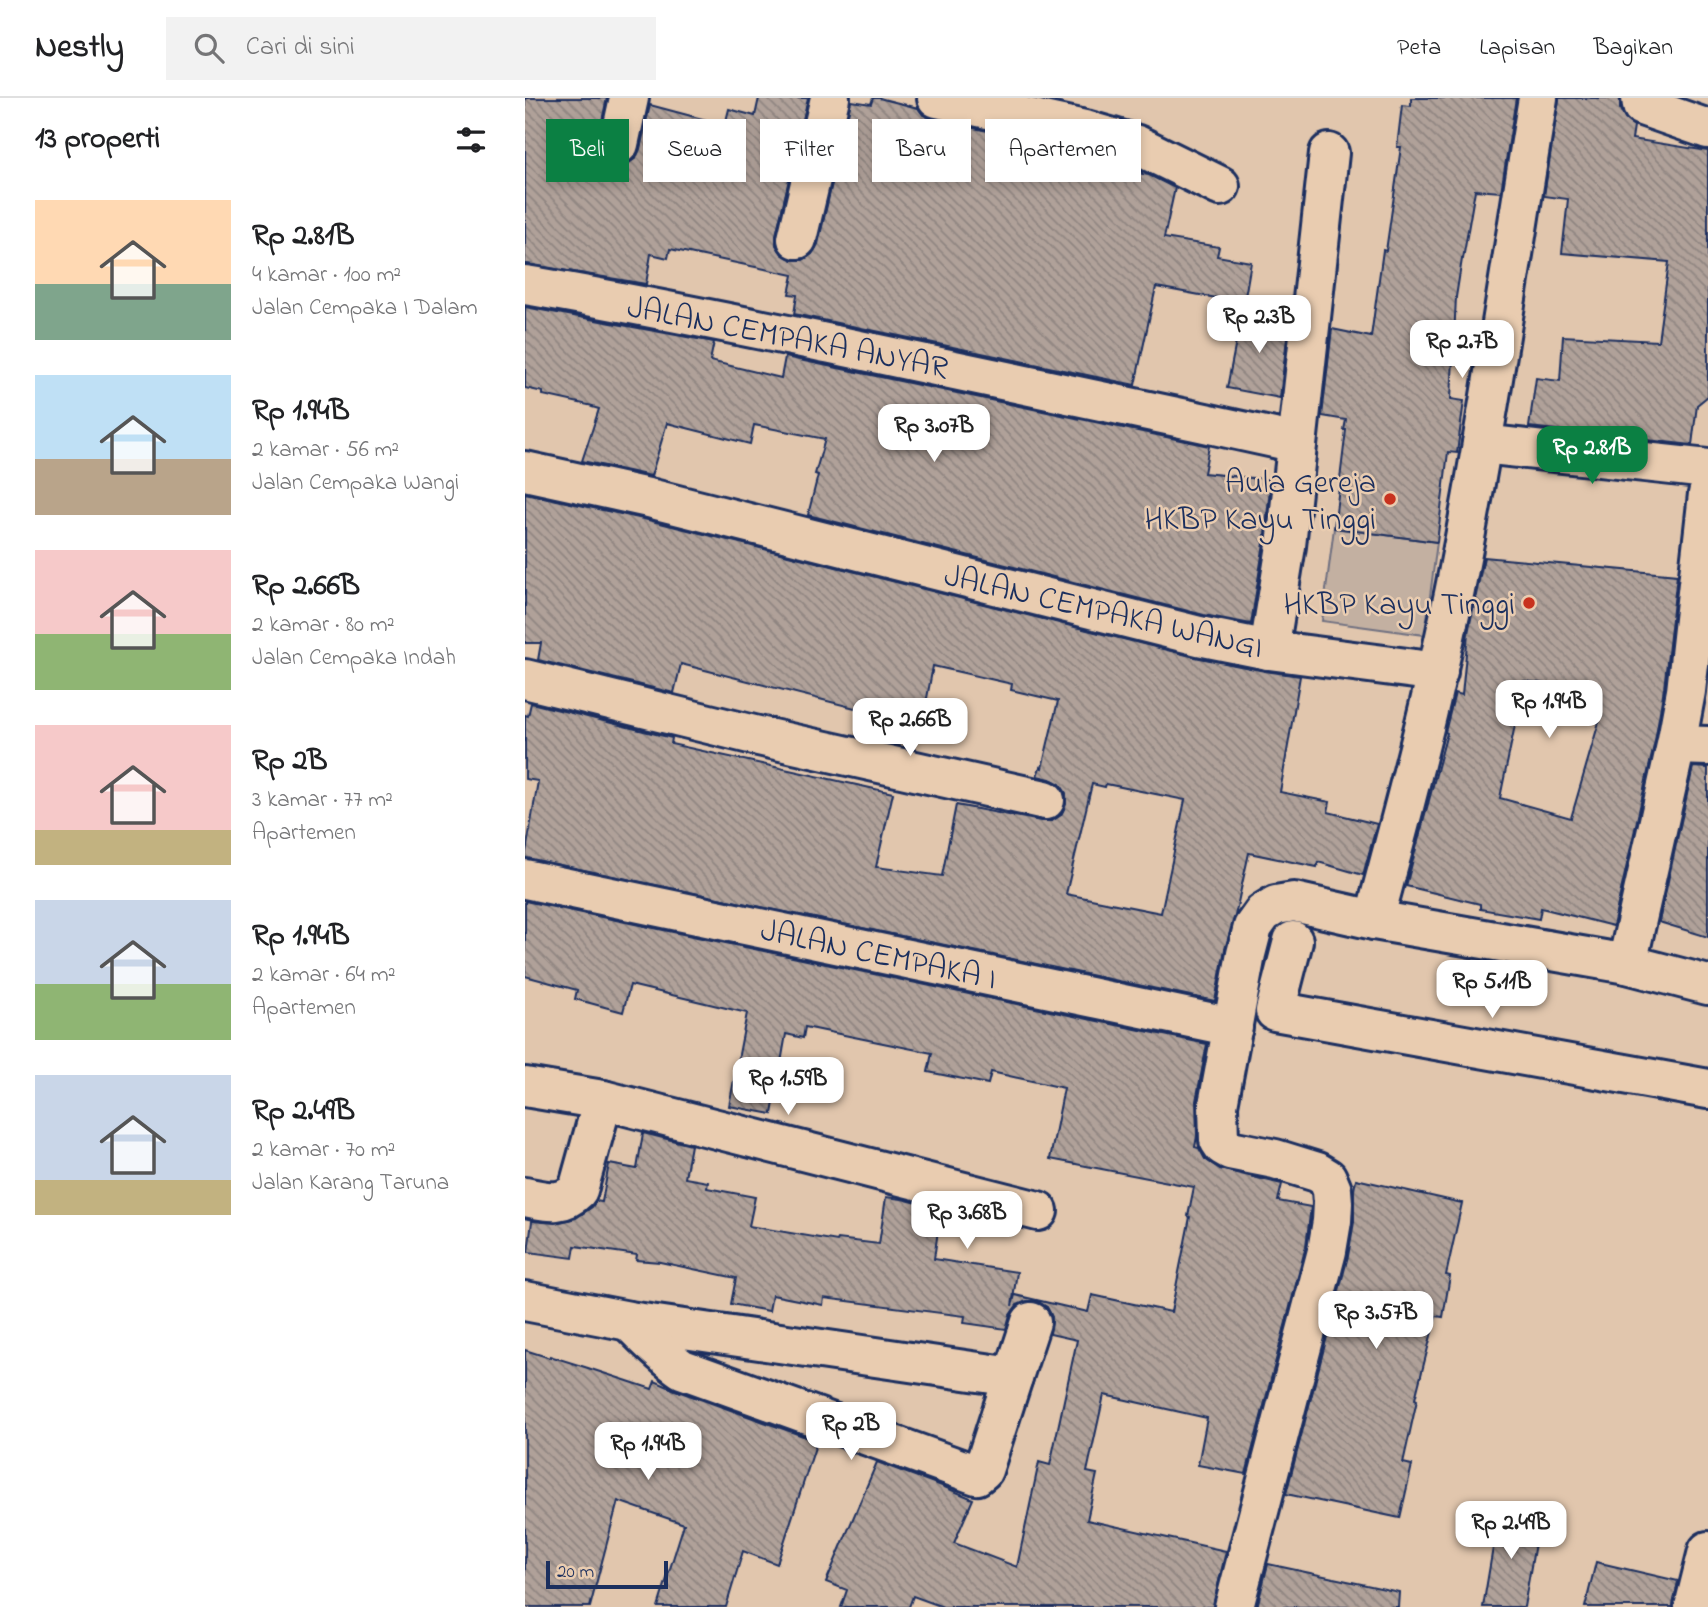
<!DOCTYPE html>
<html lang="id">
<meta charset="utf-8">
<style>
:root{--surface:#fff;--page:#f2f2f2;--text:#202124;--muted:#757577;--line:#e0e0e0;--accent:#0b8043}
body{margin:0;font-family:"Indie Flower",sans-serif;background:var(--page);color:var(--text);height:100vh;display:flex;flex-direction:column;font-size:26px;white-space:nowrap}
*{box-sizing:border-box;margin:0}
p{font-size:23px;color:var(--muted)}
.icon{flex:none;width:38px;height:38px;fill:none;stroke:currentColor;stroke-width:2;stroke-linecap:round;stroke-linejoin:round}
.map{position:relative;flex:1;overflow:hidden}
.side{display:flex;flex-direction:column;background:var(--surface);width:525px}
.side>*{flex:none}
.guide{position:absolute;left:21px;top:21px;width:665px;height:63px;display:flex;gap:14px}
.scale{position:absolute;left:21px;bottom:18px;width:122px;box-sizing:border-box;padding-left:7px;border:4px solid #1b2f5e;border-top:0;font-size:19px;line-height:24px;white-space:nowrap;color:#1b2f5e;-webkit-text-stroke:5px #e9ccb0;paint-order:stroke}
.price{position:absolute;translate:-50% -60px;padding:0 16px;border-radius:14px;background:#fff;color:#222;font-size:23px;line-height:46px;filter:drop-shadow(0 2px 4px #0008)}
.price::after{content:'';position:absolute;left:50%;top:42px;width:21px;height:16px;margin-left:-10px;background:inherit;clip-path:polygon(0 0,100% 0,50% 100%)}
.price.on{background:var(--accent);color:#fff}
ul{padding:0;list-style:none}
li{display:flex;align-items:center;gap:21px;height:175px;padding:0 35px}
li span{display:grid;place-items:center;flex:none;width:196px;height:140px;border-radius:0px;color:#555}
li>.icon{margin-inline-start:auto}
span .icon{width:84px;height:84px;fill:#fffc;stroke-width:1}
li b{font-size:30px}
h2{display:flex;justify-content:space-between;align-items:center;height:84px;padding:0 35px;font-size:30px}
.pill{padding:0 24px;border-radius:0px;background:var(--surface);box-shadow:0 4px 10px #0003;font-size:24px;line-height:63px}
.pill.on{background:var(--accent);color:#fff}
header{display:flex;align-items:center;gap:42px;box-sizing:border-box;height:98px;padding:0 35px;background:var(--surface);border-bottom:2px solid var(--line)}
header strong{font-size:33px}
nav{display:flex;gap:38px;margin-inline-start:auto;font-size:24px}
.search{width:490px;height:63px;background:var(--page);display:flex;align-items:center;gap:18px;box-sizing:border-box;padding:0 24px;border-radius:0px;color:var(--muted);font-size:26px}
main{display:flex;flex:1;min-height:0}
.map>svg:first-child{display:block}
</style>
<header>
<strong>Nestly</strong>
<div class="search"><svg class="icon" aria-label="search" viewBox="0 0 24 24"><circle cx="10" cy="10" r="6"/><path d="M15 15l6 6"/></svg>Cari di sini</div>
<nav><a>Peta</a><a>Lapisan</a><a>Bagikan</a></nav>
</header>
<main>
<section class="side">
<h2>13 properti<svg class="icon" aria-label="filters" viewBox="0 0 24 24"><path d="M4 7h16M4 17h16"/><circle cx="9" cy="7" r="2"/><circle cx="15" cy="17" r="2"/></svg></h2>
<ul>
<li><span style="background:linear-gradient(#ffd9b3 60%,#7fa58c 0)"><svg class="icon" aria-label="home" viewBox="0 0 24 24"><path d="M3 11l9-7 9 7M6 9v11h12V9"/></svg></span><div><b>Rp 2.81B</b><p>4 kamar · 100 m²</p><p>Jalan Cempaka I Dalam</p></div></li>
<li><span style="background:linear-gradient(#bfe0f5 60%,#b9a48a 0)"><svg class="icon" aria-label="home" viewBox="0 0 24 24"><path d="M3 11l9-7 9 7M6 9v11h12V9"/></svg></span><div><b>Rp 1.94B</b><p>2 kamar · 56 m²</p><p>Jalan Cempaka Wangi</p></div></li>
<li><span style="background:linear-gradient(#f6c9c9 60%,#8fb573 0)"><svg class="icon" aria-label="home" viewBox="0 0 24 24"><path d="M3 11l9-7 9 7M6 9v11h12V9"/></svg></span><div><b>Rp 2.66B</b><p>2 kamar · 80 m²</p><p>Jalan Cempaka Indah</p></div></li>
<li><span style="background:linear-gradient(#f6c9c9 75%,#c2b280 0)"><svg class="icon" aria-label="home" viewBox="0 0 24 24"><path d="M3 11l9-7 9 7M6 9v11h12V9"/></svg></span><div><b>Rp 2B</b><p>3 kamar · 77 m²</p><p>Apartemen</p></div></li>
<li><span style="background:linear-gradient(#c9d6e8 60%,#8fb573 0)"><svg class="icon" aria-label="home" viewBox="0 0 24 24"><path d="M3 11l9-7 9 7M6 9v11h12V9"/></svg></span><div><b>Rp 1.94B</b><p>2 kamar · 64 m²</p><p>Apartemen</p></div></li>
<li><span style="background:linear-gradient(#c9d6e8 75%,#c2b280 0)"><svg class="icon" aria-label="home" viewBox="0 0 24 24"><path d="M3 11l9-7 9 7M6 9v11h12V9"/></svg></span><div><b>Rp 2.49B</b><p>2 kamar · 70 m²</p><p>Jalan Karang Taruna</p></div></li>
</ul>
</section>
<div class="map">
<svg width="1183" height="1509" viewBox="0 0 1183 1509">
<defs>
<pattern id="building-back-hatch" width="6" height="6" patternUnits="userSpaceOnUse" patternTransform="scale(1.75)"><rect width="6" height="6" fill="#b0a199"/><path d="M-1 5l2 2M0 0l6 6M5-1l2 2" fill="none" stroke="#8e8480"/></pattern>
</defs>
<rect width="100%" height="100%" fill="#e1c6ad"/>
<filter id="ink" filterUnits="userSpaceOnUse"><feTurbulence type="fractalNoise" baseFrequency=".0143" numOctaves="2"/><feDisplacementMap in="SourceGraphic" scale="14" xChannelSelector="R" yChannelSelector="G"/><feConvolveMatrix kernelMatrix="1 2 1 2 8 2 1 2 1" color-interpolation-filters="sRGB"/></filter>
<g filter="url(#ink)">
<polygon fill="#c3b0a1" stroke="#6f7080" stroke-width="2" points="809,430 912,444 900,537 797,523"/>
<g fill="url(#building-back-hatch)" stroke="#1b2f5e" stroke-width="2" fill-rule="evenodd">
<polygon points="0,0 82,0 73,41 73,52 79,62 90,67 101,67 111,60 115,51 125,7 200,27 204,11 230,18 234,0 283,0 251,137 251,147 257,156 268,162 278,162 287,156 293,146 326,3 346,6 348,0 354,0 393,10 398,17 407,21 555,53 604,67 617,74 617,76 624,77 650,90 639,140 694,149 692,158 726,164 719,205 631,189 610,287 269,216 272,197 264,196 268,177 145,151 143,160 126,156 121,186 0,166"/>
<polygon points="886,0 991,0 976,94 950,92 938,161 937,161 931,199 926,301 939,303 932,355 923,354 912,444 809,430 821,332 819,332 821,322 797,318 807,231 846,239 858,152 861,153 876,49 872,49 877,7 886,8"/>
<polygon points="1034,0 1095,0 1095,11 1100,21 1109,28 1107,41 1183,53 1183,298 1172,307 1167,347 1004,329 1011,280 1035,283 1038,238 1133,243 1144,164 1037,155 1043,101 1019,98"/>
<polygon points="0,209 189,244 185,263 256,280 260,259 684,348 679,375 746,382 739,445 726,526 679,517 283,417 293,377 290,376 300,341 229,327 225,346 142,325 126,378 57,363 74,311 67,309 68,308 18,297 18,294 0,290"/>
<polygon points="717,213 764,222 755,300 702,290"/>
<path d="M0 395 123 422 670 559 740 573 775 578 755 694 805 704 803 714 852 726 838 777 793 764 792 769 724 755 710 818 700 851 690 903 0 760 13 683 0 681V617L3 618 6 605 147 640 146 646 368 695 351 769 417 778 431 707 516 723H527L536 717 541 706V695L535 686 525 681 512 678 515 669 517 670 533 603 486 592 487 586 408 568 397 627 156 566 149 595 13 562 16 545H0ZM567 686 580 689 581 686 660 702 636 815 541 796Z"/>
<path d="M959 459 1152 477 1139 590 1130 643 1088 828 1016 810 1014 821 955 811V806L881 788 922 635 920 634 930 595 937 597 943 535ZM999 583 1060 591 1057 612 1076 617 1046 720 975 700Z"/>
<polygon points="1168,669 1183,670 1183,839 1134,824"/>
<polygon points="0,803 682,946 671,1003 672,1038 670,1049 674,1050 680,1061 695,1071 757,1086 753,1103 786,1109 781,1148 721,1376 673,1367 682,1320 579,1297 562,1374 572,1376 562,1422 701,1453 688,1509 418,1509 388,1498 384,1509 316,1509 322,1492 301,1484 352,1364 417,1388 448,1401 429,1445 492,1469 514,1364 525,1367 552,1242 525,1236 527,1219 522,1209 513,1204 502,1203 492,1207 485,1217 481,1231 439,1225 440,1218 299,1200 298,1207 247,1197 244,1213 206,1206 211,1180 135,1164 111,1162 112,1157 50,1148 48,1160 3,1154 7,1123 30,1125 51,1120 67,1109 71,1103 77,1104 84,1066 112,1071 118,1035 166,1047 160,1080 183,1084 182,1090 230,1099 224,1128 312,1143 313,1141 354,1146 361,1099 377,1101 416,1111 409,1161 492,1174 487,1208 490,1197 563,1214 567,1197 646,1214 665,1119 663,1118 669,1089 525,1061 539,990 466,974 463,986 403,974 407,955 280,929 278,940 261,936 247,1016 204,1008 222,915 105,887 98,914 50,901 52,892 0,878"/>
<polygon points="831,1081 937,1105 921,1177 925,1178 918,1219 911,1218 890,1301 892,1302 878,1365 887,1367 875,1420 761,1396 823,1158 829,1124 829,1092"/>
<polygon points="0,1252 25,1260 25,1258 63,1270 127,1291 130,1283 150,1292 292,1343 252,1466 218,1453 201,1509 133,1509 159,1426 93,1403 65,1509 0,1509"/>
<polygon points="974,1414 1014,1422 999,1509 958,1509"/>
<polygon points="1071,1464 1153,1483 1148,1509 1060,1509"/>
<polygon points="743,1466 874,1494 873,1509 732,1509"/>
</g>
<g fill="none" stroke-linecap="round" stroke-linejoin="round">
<defs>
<g id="minor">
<polyline points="412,0 560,32 612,47 695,88"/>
<polyline points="1116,0 1117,8 1183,31"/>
<polyline points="94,46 104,0"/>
<polyline points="272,141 305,0"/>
<path d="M0 187C103 204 204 225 306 246 462 278 617 311 772 345"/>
<polyline points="957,346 1183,371"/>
<polyline points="0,373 128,401 674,538 744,552 913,574"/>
<polyline points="744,552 761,448 804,55"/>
<polyline points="0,581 229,637 520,702"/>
<polyline points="1151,647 1183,648"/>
<polyline points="0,781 708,929"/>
<path d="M849 822C880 707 910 593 933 476 964 318 987 159 1013 0"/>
<polyline points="768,843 750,913 1183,991"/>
<polyline points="1102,866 1183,887"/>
<polyline points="0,989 78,1002 513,1113"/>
<path d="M0 1099C21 1103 36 1109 53 1092L78 1002"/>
<polyline points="0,1203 104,1223 488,1279 506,1224"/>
<path d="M104 1223C121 1240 137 1257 157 1271L452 1377 458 1372 488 1279"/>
<polyline points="709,1509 802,1153 807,1123 808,1105 807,1092 802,1080 792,1074 750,1061 705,1052 698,1048 694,1042 693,1007 721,856 728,829 738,815 751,807 769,804 849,822 1102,866 1151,647 1161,593 1183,396"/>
<polyline points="1169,1509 1183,1453"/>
</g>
</defs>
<use href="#minor" stroke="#1b2f5e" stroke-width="44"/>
<use href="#minor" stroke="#e9ccb0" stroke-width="38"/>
</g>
</g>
<g fill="#c8321e" stroke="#e9ccb0" stroke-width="2.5">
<circle cx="865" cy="401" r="7"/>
<circle cx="1004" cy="505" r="7"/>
</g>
<g text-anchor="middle" stroke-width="5" stroke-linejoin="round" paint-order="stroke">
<g font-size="32" fill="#1b2f5e" stroke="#e9ccb0">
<text transform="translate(263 238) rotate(11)" y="11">JALAN CEMPAKA ANYAR</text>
<text transform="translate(579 512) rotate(13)" y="11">JALAN CEMPAKA WANGI</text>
<text transform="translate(354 855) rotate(12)" y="11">JALAN CEMPAKA I</text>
</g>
<g font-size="32" fill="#1b2f5e" stroke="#e9ccb0" text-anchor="end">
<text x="851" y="394">Aula Gereja<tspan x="851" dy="37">HKBP Kayu Tinggi</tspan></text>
<text x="990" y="516">HKBP Kayu Tinggi</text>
</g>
</g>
</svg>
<div class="scale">20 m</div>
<b class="price" style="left:734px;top:257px">Rp 2.3B</b>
<b class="price" style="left:937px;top:282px">Rp 2.7B</b>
<b class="price" style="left:409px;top:366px">Rp 3.07B</b>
<b class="price on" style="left:1067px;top:388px">Rp 2.81B</b>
<b class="price" style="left:1024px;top:642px">Rp 1.94B</b>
<b class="price" style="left:385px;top:660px">Rp 2.66B</b>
<b class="price" style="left:967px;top:922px">Rp 5.11B</b>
<b class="price" style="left:263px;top:1019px">Rp 1.59B</b>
<b class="price" style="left:442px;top:1153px">Rp 3.68B</b>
<b class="price" style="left:851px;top:1253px">Rp 3.57B</b>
<b class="price" style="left:326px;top:1364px">Rp 2B</b>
<b class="price" style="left:123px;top:1384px">Rp 1.94B</b>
<b class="price" style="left:986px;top:1463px">Rp 2.49B</b>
<div class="guide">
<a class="pill on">Beli</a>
<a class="pill">Sewa</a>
<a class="pill">Filter</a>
<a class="pill">Baru</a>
<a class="pill">Apartemen</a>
</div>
</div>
</main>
